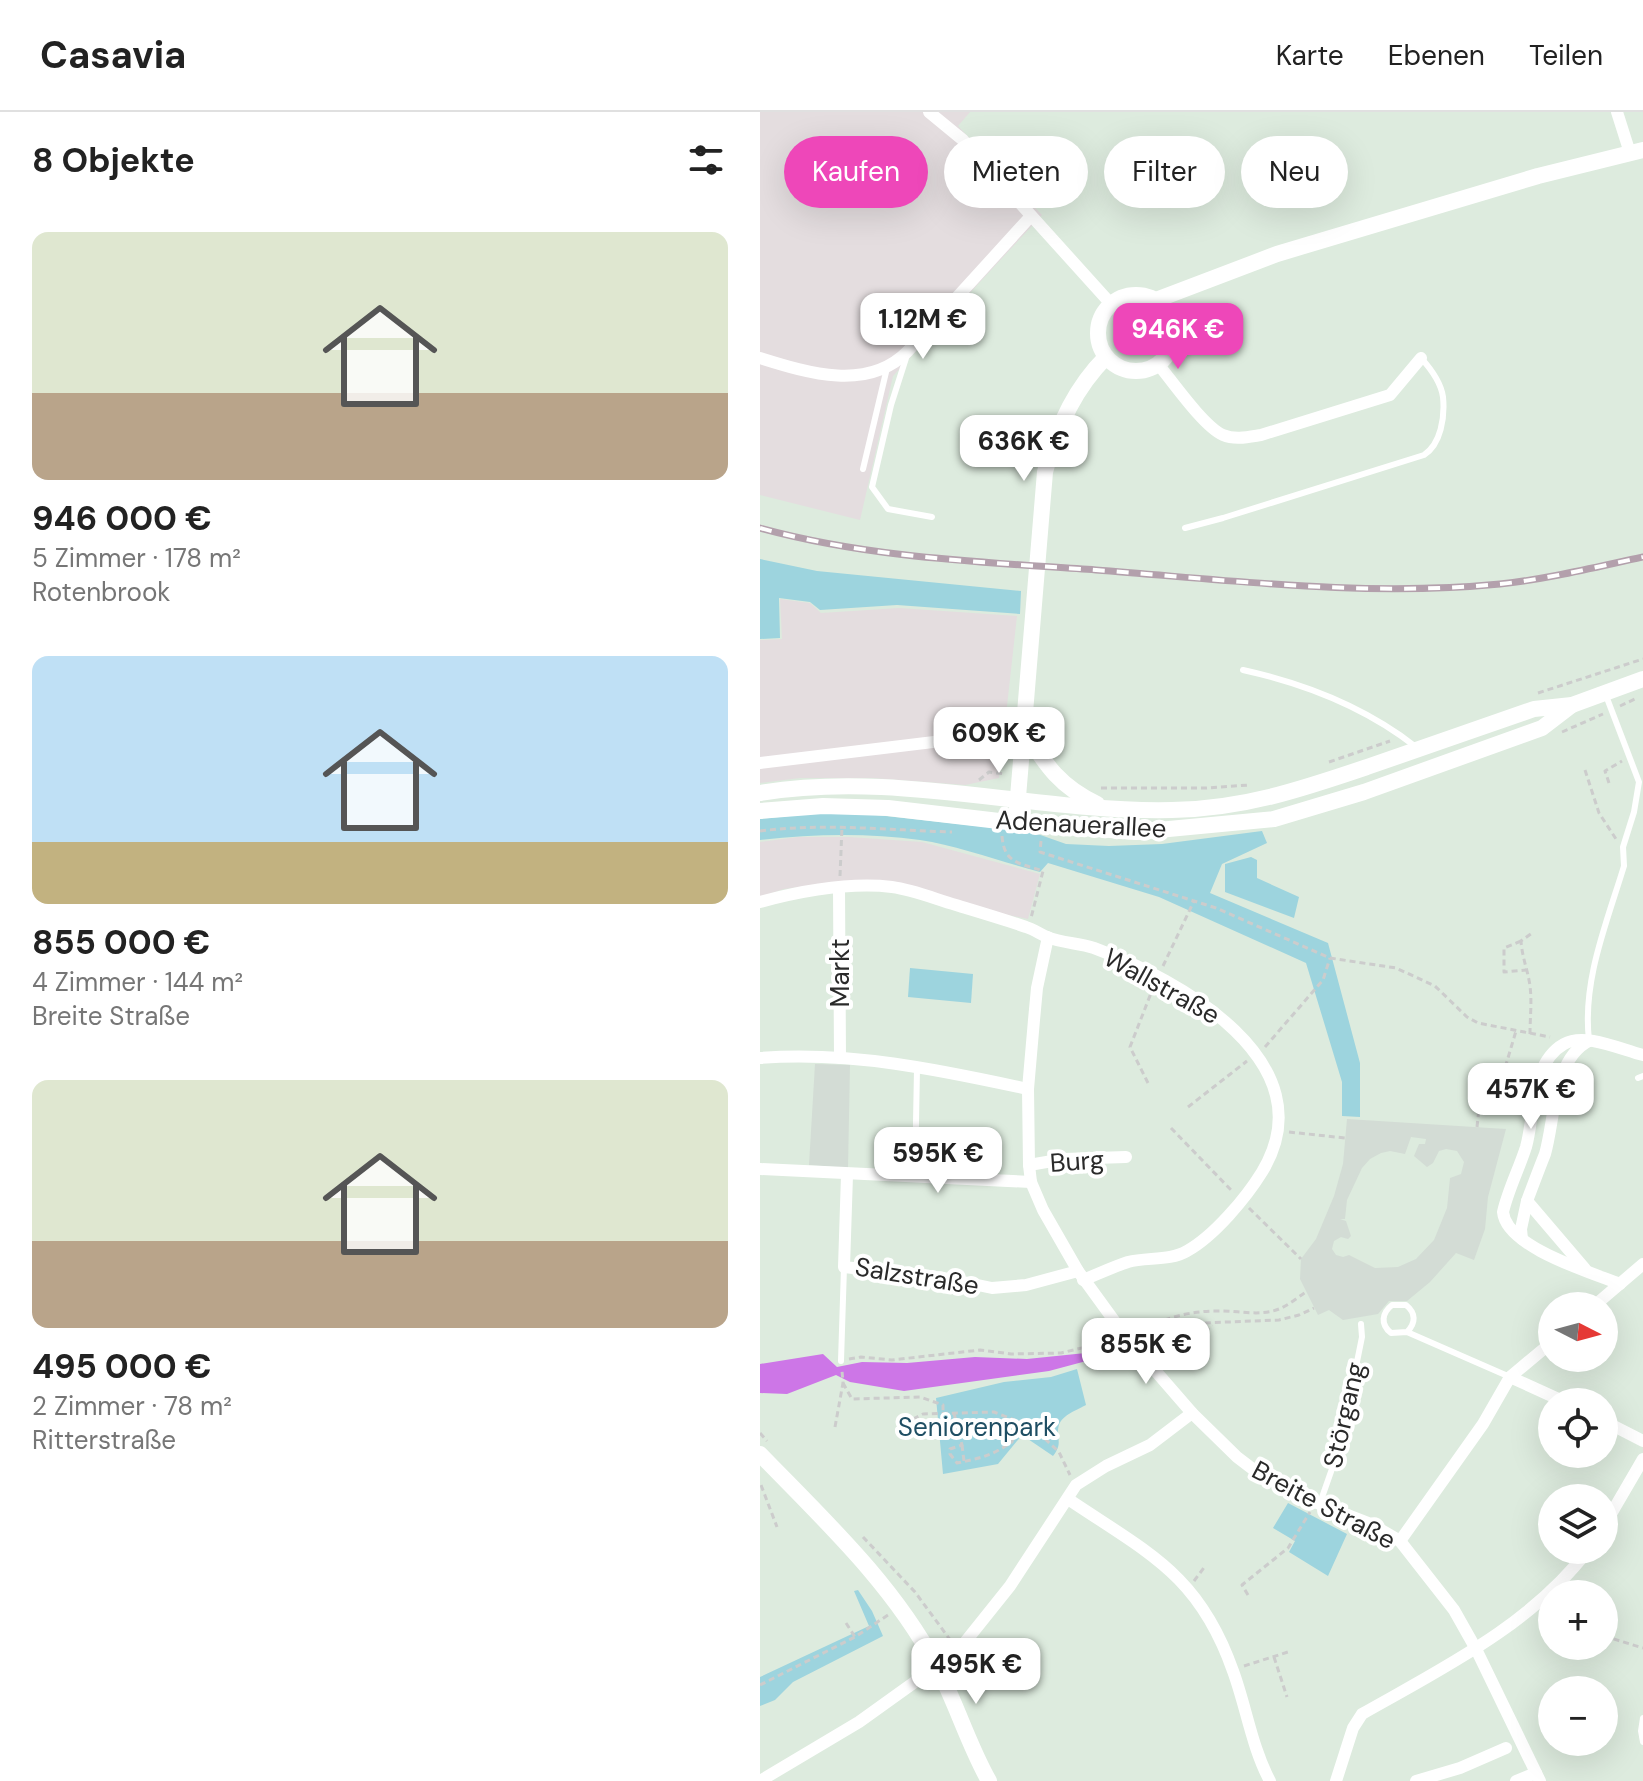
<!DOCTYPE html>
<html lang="de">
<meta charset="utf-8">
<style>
:root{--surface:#fff;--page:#f6f6f6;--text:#222;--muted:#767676;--line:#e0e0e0;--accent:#ee47b9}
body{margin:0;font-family:"DM Sans",sans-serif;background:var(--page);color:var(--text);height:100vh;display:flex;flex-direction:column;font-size:30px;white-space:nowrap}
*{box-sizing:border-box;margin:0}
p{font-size:26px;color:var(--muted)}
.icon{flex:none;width:44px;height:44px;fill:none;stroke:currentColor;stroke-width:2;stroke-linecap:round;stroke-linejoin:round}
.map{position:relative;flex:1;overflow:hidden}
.details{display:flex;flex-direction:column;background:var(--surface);width:760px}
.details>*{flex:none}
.top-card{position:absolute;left:24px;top:24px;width:738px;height:72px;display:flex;gap:16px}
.needle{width:52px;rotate:96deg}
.tools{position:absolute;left:778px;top:1180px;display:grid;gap:16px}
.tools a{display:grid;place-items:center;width:80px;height:80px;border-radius:50%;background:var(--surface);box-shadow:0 8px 32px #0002;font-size:40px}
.price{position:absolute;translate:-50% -68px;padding:0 18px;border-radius:16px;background:#fff;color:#222;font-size:26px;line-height:52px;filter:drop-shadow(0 2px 4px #0008)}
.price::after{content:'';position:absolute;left:50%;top:48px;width:24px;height:18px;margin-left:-12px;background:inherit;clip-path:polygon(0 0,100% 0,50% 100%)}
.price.current{background:var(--accent);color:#fff}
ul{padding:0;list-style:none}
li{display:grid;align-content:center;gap:16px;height:424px;padding:0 32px}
li span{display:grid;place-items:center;height:248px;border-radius:16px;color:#555}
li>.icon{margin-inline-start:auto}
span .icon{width:144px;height:144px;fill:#fffc;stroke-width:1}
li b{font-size:34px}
h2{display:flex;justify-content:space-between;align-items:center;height:96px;padding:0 32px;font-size:34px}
.chip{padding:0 28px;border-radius:36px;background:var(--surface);box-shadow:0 8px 32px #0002;font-size:28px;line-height:72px}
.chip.current{background:var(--accent);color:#fff}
header{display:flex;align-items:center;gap:48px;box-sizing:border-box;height:112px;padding:0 40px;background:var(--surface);border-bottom:2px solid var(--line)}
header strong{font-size:38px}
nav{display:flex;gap:44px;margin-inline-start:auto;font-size:28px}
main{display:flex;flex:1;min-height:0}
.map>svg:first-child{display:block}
</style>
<header>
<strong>Casavia</strong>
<nav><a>Karte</a><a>Ebenen</a><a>Teilen</a></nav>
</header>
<main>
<section class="details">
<h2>8 Objekte<svg class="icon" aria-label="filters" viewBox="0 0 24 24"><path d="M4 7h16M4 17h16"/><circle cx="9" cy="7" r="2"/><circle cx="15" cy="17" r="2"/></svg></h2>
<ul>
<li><span style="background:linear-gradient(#dfe7d0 65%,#b9a48a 0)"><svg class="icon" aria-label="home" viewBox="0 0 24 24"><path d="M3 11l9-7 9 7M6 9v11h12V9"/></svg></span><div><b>946 000 €</b><p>5 Zimmer · 178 m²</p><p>Rotenbrook</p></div></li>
<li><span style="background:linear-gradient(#bfe0f5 75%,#c2b280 0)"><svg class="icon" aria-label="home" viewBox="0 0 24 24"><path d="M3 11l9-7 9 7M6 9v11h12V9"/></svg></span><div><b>855 000 €</b><p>4 Zimmer · 144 m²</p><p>Breite Straße</p></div></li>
<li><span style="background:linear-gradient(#dfe7d0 65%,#b9a48a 0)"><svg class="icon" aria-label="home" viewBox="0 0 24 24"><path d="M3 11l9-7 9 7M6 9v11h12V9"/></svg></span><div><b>495 000 €</b><p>2 Zimmer · 78 m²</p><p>Ritterstraße</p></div></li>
</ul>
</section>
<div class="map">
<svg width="883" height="1669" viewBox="0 0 883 1669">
<rect width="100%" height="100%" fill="#ddebde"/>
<g fill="#e4dddf">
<polygon points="0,0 210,0 198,14 282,103 133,264 100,408 0,383"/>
<polygon points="20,487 50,491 61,501 139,496 257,504 239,666 205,673 113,666 40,666 0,671 0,528 22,527"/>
<polygon points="38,725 89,725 162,730 280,762 268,807 85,769 24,777 0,785 0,730"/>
</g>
<g fill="#9dd4de">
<polygon points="0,447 57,459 261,479 260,502 137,493 60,498 50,490 19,486 20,526 0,527"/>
<path d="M98 701 272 720 306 732 349 734 402 732 502 719 507 731 462 752 450 781 568 831 600 951V1005L582 1004V970L546 851 399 785 288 751 280 760C242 750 199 734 160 728 108 721 53 722 0 728V707L50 702Z"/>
<polygon points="491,745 497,748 497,766 539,785 534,806 465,780 465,752"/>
<polygon points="150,856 213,862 211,891 148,885"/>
<path d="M317 1257 326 1293C319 1297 302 1303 299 1313 295 1326 304 1330 293 1344L262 1323 238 1352 183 1362 176 1286 244 1270 291 1265Z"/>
<polygon points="528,1391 587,1422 568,1464 529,1440 535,1429 513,1416"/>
<polygon points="98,1478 112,1499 123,1524 33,1570 15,1588 0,1594 0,1565 109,1514 94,1479"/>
</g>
<g fill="#d3dcd5" fill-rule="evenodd">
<polygon points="55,952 90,953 88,1056 49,1053"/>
<path d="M587 1007 746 1017 728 1085 725 1117 714 1148 696 1141 670 1170 647 1189H629L618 1202 583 1208 569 1198 558 1203 540 1167 541 1147 556 1127 574 1084 583 1052ZM651 1025 666 1027 665 1032H659L654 1044 667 1055 673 1051 679 1039 686 1037 697 1039 704 1050 701 1062 690 1066 687 1096 674 1128 656 1147 638 1155 615 1156 589 1143 583 1145 576 1143 572 1137 574 1129 581 1125 588 1127 591 1124 586 1109 580 1107H585L587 1088 602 1056 610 1047 621 1041 630 1039 645 1042Z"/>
</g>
<polygon fill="#cd76e7" points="345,1239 345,1244 289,1259 144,1279 90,1270 76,1263 27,1282 0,1281 0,1252 63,1242 77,1255 102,1250 147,1251 215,1245 267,1247"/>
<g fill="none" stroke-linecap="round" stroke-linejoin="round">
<g stroke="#ccc" stroke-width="3" stroke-dasharray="6 4" stroke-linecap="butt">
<polyline points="778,581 883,547"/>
<polyline points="860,594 875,587"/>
<polyline points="802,620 843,602"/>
<polyline points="569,650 630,629"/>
<polyline points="825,658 839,701 856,727"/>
<polyline points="219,668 229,660 245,662"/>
<polyline points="849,671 845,659 862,649"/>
<polyline points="341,676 446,676 489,673"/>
<path d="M0 719C64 711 128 718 192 720"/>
<path d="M242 724C244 752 260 751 283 759L271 806"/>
<polyline points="281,729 280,740 456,796 570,846 636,856 675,874 707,905 718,911 790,925"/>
<polyline points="80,764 82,715"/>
<polyline points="761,829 744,836 744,860 766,858"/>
<polyline points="403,854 434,789"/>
<path d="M770 922C770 906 772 890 770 874 768 859 762 845 761 829L772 821"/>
<polyline points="505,935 563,868 570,846"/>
<polyline points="388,971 370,935 393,876"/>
<polyline points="428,995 487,949"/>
<polyline points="717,1015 720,987 742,966 756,919"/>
<polyline points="411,1016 472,1079"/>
<polyline points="529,1020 585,1026"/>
<polyline points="489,1096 541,1147"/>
<path d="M377 1220C402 1207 428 1199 456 1199 477 1198 499 1205 519 1197 529 1193 538 1185 546 1180"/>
<polyline points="392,1233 408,1217 442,1211 519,1208 539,1203 554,1196"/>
<polyline points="89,1247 101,1245 132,1248 220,1238 251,1242 301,1241 355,1228"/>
<polyline points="408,1254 452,1213"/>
<polyline points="83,1271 92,1287 160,1285 183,1293 183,1301"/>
<path d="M194 1301 202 1333 190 1337V1342L197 1351C221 1346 231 1344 252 1330L257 1309"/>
<polyline points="153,1307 163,1302 234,1300 257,1309 283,1325 299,1340 310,1363"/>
<polyline points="75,1315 83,1271 82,1259"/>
<polyline points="0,1321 7,1329"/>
<polyline points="202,1333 204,1349"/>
<polyline points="1,1373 17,1415"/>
<polyline points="103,1425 155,1480 191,1529"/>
<polyline points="434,1469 446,1453"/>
<polyline points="488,1483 482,1473 528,1436 550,1400"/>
<polyline points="86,1511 95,1525"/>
<polyline points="844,1524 883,1536"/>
<polyline points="514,1545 527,1585"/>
<polyline points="484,1554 531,1539"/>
<polyline points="0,1573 95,1525 128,1503"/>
</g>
<g stroke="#fff" stroke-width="6">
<polyline points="147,243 131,293 112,375 128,397 172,405"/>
<polyline points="103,357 127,256"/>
<path d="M425 416 463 406 664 343C681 332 685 305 683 285 681 270 671 257 661 246"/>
<path d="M483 558C546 572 605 595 656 635"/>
<path d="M829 928C822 869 847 810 864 754L863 735 874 700 879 670 845 581"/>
<polyline points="878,966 883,964"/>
<polyline points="155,1064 157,957"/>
<path d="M647 1220C656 1211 656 1201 646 1193H632C622 1201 620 1212 631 1221L647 1220 750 1265"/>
<polyline points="81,1249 84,1155"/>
<polyline points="560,1391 580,1334 602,1225 601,1212"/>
<polyline points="883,1606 881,1619 883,1630"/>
</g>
<g stroke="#fff" stroke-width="12">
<polyline points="169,0 203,28 351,192"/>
<polyline points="857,0 870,41"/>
<path d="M0 246C48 261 108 280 148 239L271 104"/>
<path d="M398 252C412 269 444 315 463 323 475 328 488 325 501 323L630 283 661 246"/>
<polyline points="0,651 264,619"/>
<polyline points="79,776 80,946"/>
<path d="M0 790C41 779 89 770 132 775 154 778 175 787 196 793 219 800 243 807 266 815 273 817 280 822 287 825 302 831 319 831 334 836 418 867 569 950 502 1060 486 1086 454 1124 427 1139 410 1149 387 1145 368 1150 353 1155 338 1162 323 1168"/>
<polyline points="288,825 277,876 274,908 268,977 269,1053 271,1070 283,1098 318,1159 366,1225 432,1301 477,1345 494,1358 539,1384 611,1412 640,1429 694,1498 716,1537 780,1669"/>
<path d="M0 946C91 939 180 958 268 977"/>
<polyline points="269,1053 304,1047 366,1045"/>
<polyline points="0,1057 271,1070"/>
<polyline points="87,1063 84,1155 184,1166 232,1176 266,1173 318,1159"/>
<polyline points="762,1127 761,1117 767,1089"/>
<path d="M825 1157 767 1089C773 1073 779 1057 785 1042 795 1008 793 947 829 929"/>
<path d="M860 1172C830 1160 746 1135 743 1100 748 1078 759 1057 766 1035 775 1004 770 951 804 932 825 920 862 938 883 943"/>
<polyline points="834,1194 883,1152"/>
<polyline points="750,1265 805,1290"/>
<polyline points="844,1309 883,1329"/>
<path d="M308 1387C388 1441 439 1462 473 1559 486 1594 492 1636 510 1669"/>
<polyline points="844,1414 883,1347"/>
<polyline points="640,1429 723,1312 750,1265 792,1230"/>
<polyline points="0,1669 99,1610 198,1539 250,1474 316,1373 346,1354 390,1333 432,1301"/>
<path d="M576 1669 593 1616 602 1602C683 1556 771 1513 828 1438"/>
<polyline points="656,1669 700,1656 746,1636"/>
<polyline points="756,1669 776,1661"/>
</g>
<g stroke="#fff" stroke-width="16">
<circle cx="376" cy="221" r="38"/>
<polyline points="396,188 517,142 778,64 883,38"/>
<path d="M264 619C286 653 299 674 337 692"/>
<path d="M0 681C137 658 275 701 412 698 483 697 542 677 607 655 663 636 718 616 774 597L812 593 883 567"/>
<path d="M257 697 285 360C296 317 315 276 346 245"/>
<polyline points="0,699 63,694 128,696 256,711 377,720 514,707 604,680 782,616 812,593"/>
<path d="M0 1342C64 1408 132 1471 176 1553 196 1590 208 1632 229 1669"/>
</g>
<defs>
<path id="rail" d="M0 416C109 446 224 450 336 458 470 468 605 485 740 472 788 467 836 455 883 445"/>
</defs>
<use href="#rail" stroke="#b3a0ac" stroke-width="7"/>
<use href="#rail" stroke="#fff" stroke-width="4" stroke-dasharray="12" stroke-linecap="butt"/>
</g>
<g text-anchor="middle" stroke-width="8" stroke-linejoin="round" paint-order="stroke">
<g font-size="26" fill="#2a2a2a" stroke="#fff">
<text transform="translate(321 712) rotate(3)" y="9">Adenauerallee</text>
<text transform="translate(80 861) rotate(-90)" y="9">Markt</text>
<text transform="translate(402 874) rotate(29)" y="9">Wallstraße</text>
<text transform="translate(317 1049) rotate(-4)" y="9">Burg</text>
<text transform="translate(157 1164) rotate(9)" y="9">Salzstraße</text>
<text transform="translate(584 1303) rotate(-77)" y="9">Störgang</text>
<text transform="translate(564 1393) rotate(28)" y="9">Breite Straße</text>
</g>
<g font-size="26" fill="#1f4e63" stroke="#fff">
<text x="217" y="1324">Seniorenpark</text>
</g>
</g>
</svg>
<div class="tools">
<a><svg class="needle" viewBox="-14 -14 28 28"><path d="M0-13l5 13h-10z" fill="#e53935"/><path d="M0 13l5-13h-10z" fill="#767676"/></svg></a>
<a><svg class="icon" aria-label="locate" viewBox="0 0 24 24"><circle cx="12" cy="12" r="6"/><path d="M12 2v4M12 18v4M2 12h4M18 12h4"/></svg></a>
<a><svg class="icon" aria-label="layers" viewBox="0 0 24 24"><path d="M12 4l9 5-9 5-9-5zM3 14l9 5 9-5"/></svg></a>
<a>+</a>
<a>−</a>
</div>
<b class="price" style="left:163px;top:249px">1.12M €</b>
<b class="price current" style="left:418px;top:259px">946K €</b>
<b class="price" style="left:264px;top:371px">636K €</b>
<b class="price" style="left:239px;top:663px">609K €</b>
<b class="price" style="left:771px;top:1019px">457K €</b>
<b class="price" style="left:178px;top:1083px">595K €</b>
<b class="price" style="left:386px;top:1274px">855K €</b>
<b class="price" style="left:216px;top:1594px">495K €</b>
<div class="top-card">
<a class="chip current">Kaufen</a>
<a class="chip">Mieten</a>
<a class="chip">Filter</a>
<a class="chip">Neu</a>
</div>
</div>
</main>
